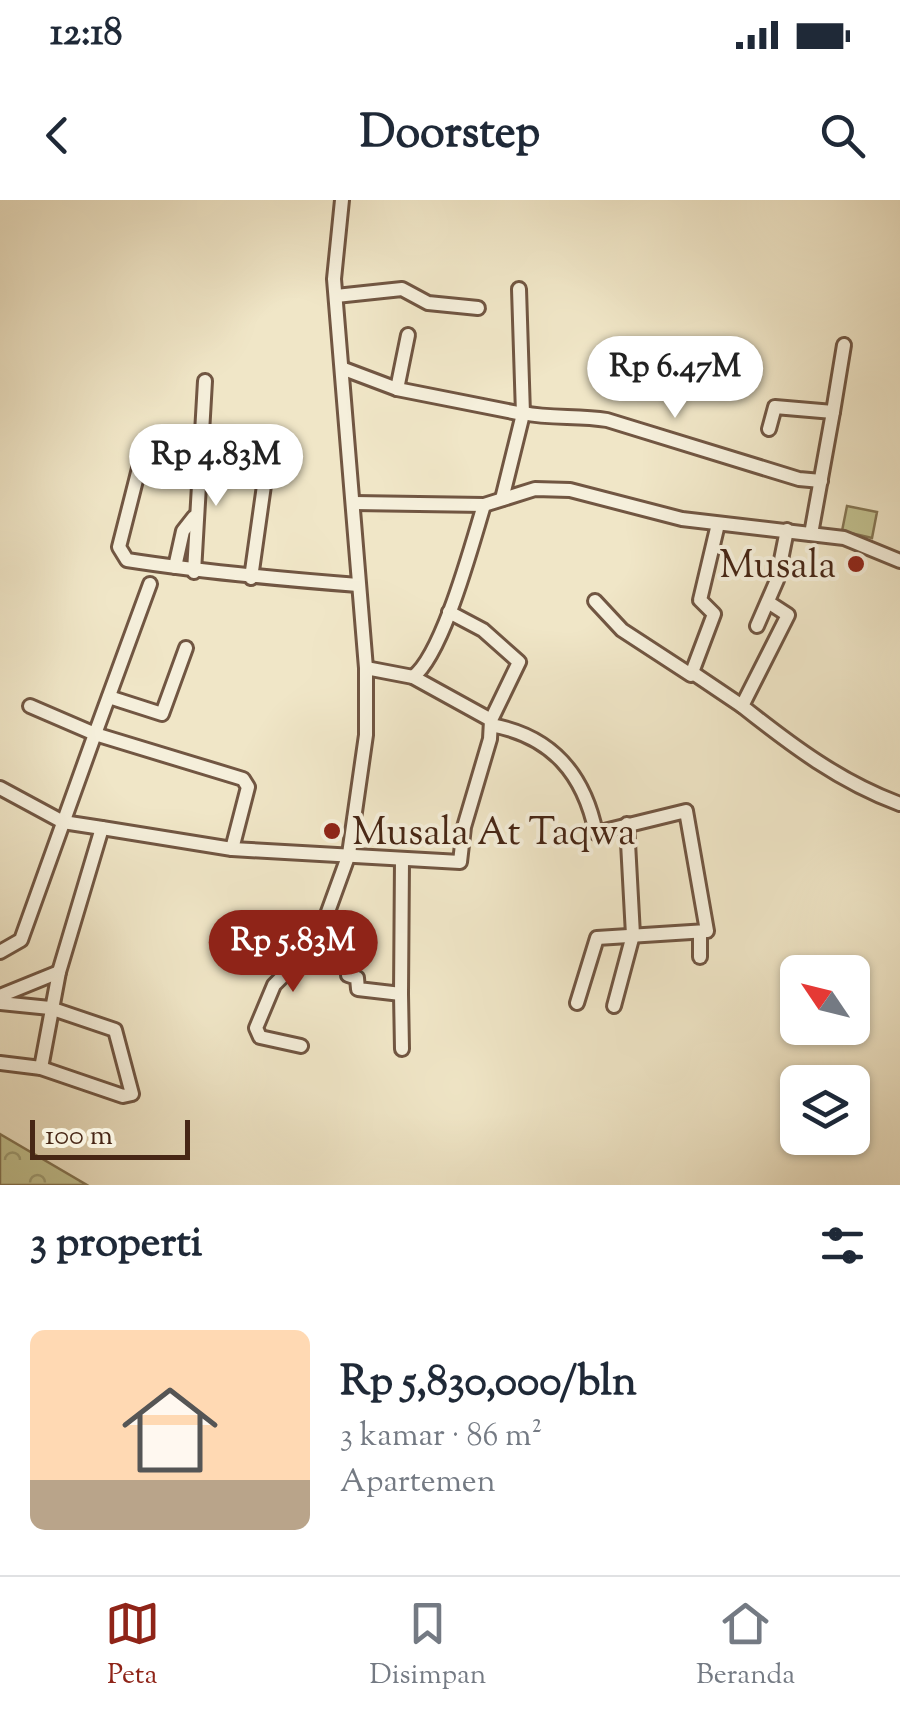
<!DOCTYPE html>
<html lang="id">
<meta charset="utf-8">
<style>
:root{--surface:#fff;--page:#f2f2f3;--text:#1f2937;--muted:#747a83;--line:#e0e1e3;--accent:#8f2418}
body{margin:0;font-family:"Sorts Mill Goudy",serif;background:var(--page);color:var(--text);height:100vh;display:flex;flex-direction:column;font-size:38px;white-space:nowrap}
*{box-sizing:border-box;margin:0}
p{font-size:32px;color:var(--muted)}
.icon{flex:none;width:55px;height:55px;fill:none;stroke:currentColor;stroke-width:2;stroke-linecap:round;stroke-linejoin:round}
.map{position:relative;height:985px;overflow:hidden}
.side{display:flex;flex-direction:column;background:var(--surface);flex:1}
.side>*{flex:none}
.needle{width:65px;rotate:305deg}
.controls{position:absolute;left:780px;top:755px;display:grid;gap:20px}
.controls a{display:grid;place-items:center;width:90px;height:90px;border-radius:15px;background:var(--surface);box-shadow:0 2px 8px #0004;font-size:50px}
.scale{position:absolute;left:30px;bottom:25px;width:160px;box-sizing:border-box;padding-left:10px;border:5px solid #472615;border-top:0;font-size:28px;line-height:35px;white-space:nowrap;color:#472615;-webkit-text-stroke:8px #f5efdb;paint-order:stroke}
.price{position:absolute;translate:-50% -85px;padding:0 22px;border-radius:35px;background:#fff;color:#222;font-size:32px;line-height:65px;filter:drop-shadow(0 2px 5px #0008)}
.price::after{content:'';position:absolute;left:50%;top:60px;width:30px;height:22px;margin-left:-15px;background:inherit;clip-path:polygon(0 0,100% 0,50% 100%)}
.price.current{background:var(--accent);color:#fff}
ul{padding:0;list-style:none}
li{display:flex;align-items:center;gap:30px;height:250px;padding:0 30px}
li+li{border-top:2px solid var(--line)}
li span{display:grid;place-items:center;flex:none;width:280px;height:200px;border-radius:15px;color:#555}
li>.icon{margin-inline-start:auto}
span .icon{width:120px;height:120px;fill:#fffc;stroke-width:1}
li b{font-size:42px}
h2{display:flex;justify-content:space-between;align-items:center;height:120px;padding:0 30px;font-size:42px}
.status{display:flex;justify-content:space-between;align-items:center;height:70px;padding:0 50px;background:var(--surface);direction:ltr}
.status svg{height:28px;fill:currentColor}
header{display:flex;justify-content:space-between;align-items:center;height:130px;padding:0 30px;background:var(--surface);font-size:45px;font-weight:700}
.dock{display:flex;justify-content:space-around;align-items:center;height:140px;border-top:2px solid var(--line);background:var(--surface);font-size:28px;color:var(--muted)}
.dock a{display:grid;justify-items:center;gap:5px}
.dock .current{color:var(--accent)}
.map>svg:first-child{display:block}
</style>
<div class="status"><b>12:18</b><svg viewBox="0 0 49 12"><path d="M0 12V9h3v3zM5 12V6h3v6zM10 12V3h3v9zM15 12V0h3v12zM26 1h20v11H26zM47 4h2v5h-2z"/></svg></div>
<header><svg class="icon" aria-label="back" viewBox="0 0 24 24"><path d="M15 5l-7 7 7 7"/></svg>Doorstep<svg class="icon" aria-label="search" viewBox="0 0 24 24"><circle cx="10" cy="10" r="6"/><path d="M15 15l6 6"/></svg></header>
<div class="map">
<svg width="900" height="985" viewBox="0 0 900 985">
<defs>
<pattern id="forest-crowns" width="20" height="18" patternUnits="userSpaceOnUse" patternTransform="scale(2.5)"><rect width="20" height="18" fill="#c2c290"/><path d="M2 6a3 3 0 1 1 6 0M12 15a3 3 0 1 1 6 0" fill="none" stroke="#9f9d74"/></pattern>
</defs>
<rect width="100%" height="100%" fill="#f0e6c7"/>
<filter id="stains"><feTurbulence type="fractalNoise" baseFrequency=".002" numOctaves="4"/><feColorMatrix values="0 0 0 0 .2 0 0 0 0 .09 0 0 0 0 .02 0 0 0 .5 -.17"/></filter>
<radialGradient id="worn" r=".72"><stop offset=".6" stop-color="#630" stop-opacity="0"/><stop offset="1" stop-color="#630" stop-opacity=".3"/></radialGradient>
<polygon fill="url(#forest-crowns)" stroke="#847452" stroke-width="2.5" points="0,934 87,985 0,985"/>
<polygon fill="#c2c290" stroke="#847452" stroke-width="2.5" points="847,306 877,312 872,338 842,331"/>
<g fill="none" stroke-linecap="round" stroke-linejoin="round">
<defs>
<g id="minor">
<polyline points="342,0 334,79 366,468 366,535 349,654 317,742 350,753"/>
<polyline points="336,96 402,89 428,103 478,108"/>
<polyline points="344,169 397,189 523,214"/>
<polyline points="397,189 408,135"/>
<polyline points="833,212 844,145"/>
<path d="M523 213C552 219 578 215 607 220L799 279 821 281"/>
<polyline points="769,229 775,207 833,212 811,334"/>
<polyline points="502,299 523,214 519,89"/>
<polyline points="354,303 484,305 535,289 570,290 682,319 844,338 900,361"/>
<polyline points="175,367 183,331 194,317"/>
<polyline points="194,372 205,181"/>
<path d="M251 378 268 257 154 235 146 241 119 347 127 360C204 372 280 379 358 385"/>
<polyline points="595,401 622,430 691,475 714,414 700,400 718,324"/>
<path d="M768 402 788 415 742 506C791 545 840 582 900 604"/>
<polyline points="757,426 777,380 787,330"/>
<polyline points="366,468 413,477 491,520"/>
<polyline points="693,473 742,506"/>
<path d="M413 477C443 454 472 344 484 305"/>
<polyline points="109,497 162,514 186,448"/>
<polyline points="30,506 95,534 150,384"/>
<path d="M491 525C552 536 584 574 596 633L686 611 707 731 597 738 577 803"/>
<polyline points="0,588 63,622 102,628 232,649 460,662 464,627 490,539 491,520 519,462 483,430 449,412"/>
<polyline points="700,735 700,757"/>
<polyline points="0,752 21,740 95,534 243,579 248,587 232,649"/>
<polyline points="348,766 348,775 357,778 358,789 401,794 402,660"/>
<polyline points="401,794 402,849"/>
<polyline points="0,796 59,772"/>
<polyline points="0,803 50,808 115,830 132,894 123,896 41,868 0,863"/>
<polyline points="614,806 633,735 627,624"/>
<polyline points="301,846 260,837 256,828 274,785 317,742"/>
<polyline points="41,868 59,772 102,628"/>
</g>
</defs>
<use href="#minor" stroke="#715642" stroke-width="18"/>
<use href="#minor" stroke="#f5efdb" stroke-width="12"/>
</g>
<g fill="#8f2418" stroke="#f5efdb" stroke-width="4">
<circle cx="856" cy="364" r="10"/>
<circle cx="332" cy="631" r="10"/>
</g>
<g text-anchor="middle" stroke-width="8" stroke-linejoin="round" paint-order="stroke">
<g font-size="38" fill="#472615" stroke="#f5efdb" text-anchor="end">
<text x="836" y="377">Musala</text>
<text x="352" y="644" text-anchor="start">Musala At Taqwa</text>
</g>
</g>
<rect width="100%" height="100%" filter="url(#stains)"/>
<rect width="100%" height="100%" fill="url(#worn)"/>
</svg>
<div class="controls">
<a><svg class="needle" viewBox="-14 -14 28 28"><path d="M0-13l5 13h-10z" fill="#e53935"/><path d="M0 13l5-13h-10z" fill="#747a83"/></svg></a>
<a><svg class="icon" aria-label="layers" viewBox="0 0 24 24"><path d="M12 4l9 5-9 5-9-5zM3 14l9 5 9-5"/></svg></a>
</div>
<div class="scale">100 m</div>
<b class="price" style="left:675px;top:221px">Rp 6.47M</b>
<b class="price" style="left:216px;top:309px">Rp 4.83M</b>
<b class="price current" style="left:293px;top:795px">Rp 5.83M</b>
</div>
<section class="side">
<h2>3 properti<svg class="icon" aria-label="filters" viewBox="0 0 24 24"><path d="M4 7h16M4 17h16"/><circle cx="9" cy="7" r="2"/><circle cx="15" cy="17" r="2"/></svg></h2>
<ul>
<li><span style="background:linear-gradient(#ffd9b3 75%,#b9a48a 0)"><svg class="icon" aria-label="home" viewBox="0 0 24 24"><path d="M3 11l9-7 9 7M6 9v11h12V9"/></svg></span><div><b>Rp 5,830,000/bln</b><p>3 kamar · 86 m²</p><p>Apartemen</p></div></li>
</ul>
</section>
<nav class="dock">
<a class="current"><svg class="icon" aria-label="map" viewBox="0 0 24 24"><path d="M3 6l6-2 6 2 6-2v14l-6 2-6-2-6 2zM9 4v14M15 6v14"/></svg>Peta</a>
<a><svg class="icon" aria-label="saved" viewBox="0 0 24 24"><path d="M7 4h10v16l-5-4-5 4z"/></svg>Disimpan</a>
<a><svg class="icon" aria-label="home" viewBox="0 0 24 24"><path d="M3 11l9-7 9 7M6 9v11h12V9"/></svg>Beranda</a>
</nav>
